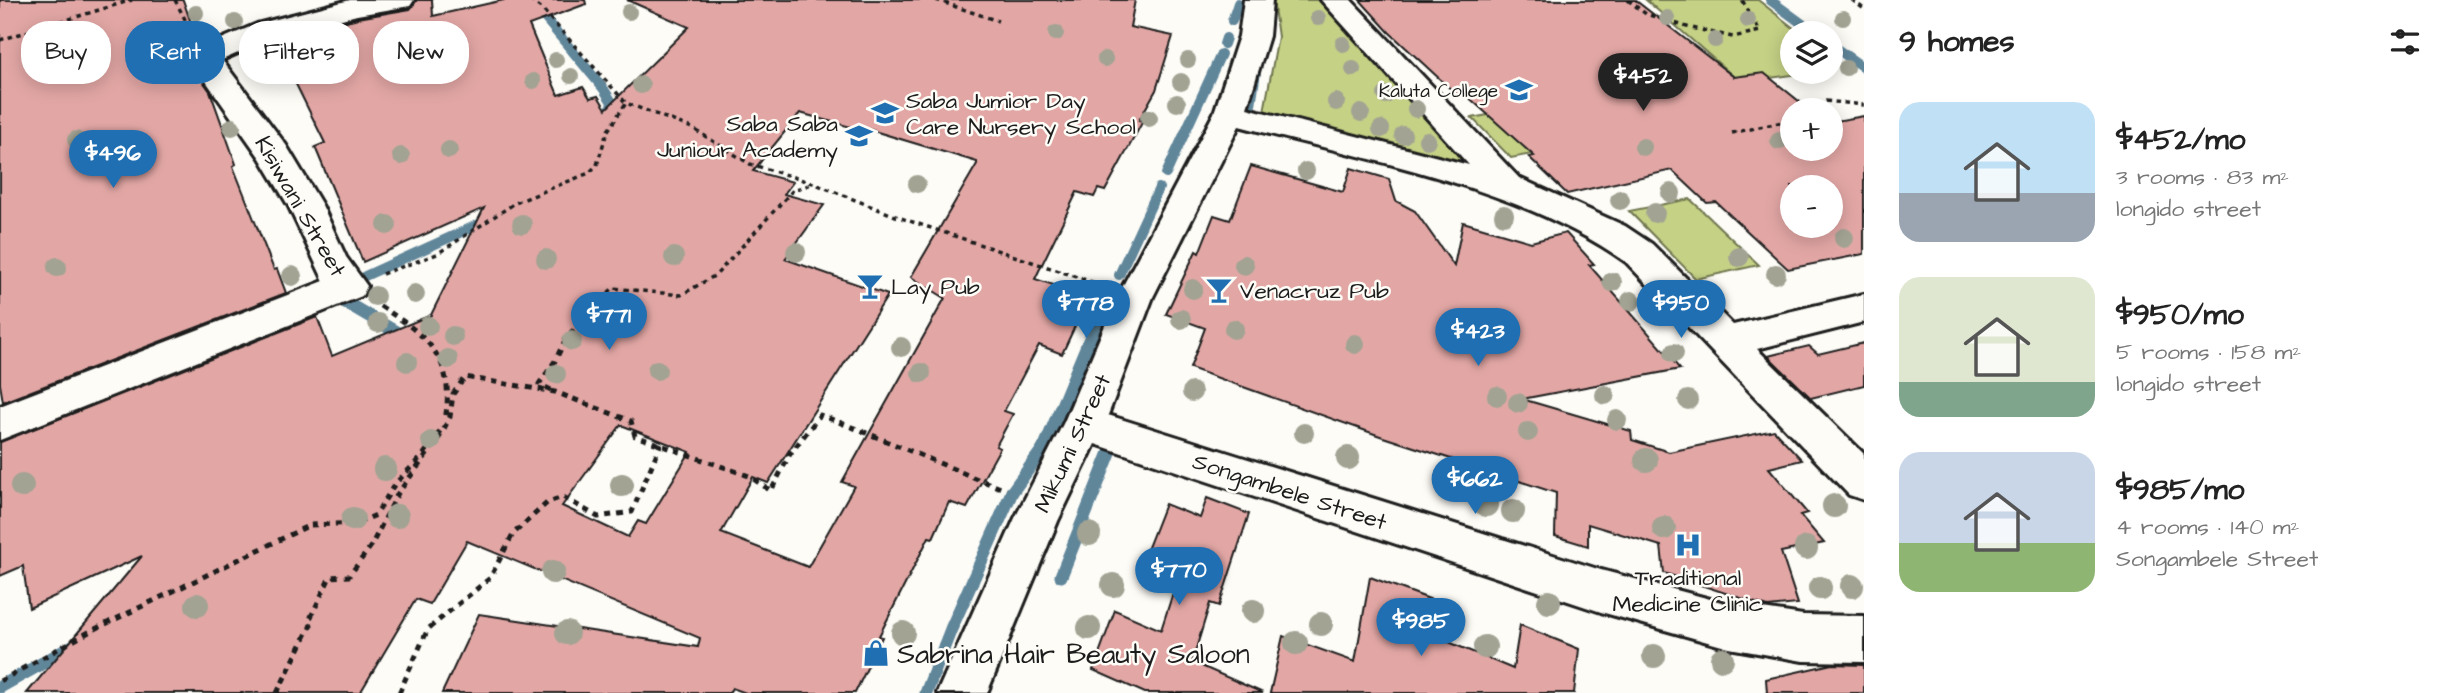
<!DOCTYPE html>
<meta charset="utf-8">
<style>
:root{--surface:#fff;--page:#f2f2f2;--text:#222;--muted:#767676;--accent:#1f6fb2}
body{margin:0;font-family:"Architects Daughter",sans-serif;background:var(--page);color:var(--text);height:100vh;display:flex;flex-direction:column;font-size:26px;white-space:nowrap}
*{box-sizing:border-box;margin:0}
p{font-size:23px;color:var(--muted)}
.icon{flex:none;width:38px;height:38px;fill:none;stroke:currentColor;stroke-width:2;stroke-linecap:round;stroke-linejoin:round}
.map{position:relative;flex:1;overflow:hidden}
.panel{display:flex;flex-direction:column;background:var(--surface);width:595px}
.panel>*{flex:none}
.banner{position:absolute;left:21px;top:21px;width:665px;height:63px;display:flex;gap:14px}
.fabs{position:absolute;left:1780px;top:21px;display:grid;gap:14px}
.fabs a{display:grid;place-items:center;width:63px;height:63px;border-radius:50%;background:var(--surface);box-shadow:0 4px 18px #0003;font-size:35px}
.price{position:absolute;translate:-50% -60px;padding:0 16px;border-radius:24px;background:var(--accent);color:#fff;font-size:23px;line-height:46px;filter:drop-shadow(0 2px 4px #0008)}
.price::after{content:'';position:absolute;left:50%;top:42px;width:21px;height:16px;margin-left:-10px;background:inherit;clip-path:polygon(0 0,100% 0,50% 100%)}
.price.active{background:#222;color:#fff}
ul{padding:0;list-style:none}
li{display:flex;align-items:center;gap:21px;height:175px;padding:0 35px}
li span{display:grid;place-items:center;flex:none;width:196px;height:140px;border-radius:21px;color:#555}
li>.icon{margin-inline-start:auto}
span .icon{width:84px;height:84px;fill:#fffc;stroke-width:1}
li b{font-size:30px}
h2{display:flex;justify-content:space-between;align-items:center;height:84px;padding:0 35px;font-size:30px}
.chip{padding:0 24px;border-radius:28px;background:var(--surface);box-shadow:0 4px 18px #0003;font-size:24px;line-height:63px}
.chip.active{background:var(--accent);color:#fff}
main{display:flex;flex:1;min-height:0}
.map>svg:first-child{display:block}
</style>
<main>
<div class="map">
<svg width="1864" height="693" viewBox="0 0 1864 693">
<rect width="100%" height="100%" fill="#fdfcf7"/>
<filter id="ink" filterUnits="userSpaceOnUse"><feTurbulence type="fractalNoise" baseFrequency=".0143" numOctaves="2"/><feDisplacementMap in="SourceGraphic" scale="14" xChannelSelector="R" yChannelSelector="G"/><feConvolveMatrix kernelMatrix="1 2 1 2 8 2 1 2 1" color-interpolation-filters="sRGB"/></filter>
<g filter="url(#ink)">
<g fill="#c5d185" stroke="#707650" stroke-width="2">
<polygon points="1273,0 1327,0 1475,172 1263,117 1278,37"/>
<polygon points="1646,0 1758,0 1800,33 1792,33 1792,72 1814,72 1740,82"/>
<polygon points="1559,102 1600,141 1511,158 1472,118"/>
<polygon points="1690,199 1759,265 1696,279 1629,211"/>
</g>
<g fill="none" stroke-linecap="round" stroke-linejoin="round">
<g stroke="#60869a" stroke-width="10">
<polyline points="530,0 603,88 612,102 608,120"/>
<polyline points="1770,0 1815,33"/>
<polyline points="1232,21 1238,3"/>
<polyline points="1224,44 1226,38"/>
<polyline points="1830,44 1864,68"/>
<polyline points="1250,111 1256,72"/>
<polyline points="1166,174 1221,54"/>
<polyline points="1119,275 1159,188"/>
<polyline points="365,276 488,220"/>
</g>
<g stroke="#60869a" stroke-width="13">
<polyline points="345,302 408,339"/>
<polyline points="1061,576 1111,450"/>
<polyline points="0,687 73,646"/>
<polyline points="926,693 951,629 1012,492 1045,446 1105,302"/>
</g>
</g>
<g fill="#e2a7a5" stroke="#1c1c1c" stroke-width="2" fill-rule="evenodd">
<polygon points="0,0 183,0 199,46 191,50 187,59 210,91 236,164 233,166 274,270 277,269 286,293 3,402 0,384"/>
<path d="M417 0H432L433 16 504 0H585L586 4 529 25 558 95 583 87 590 98 598 96 606 109 689 27 627 0H1135L1130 27 1173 36 1156 90 1139 120 1143 121 1105 191 1098 189 1094 197 1077 192 1035 279 1066 289 1060 301 1083 309 1062 354 1039 345 1004 411 1013 414 996 446 1000 448 967 508 949 502 933 538 929 537 879 636 882 637 855 693H746L732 688 729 693H442L479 614 698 647 700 638 467 541 430 604 416 599 360 693H27L142 556 29 608 23 566 0 576V442L317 317 332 356 431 315 484 208 363 262 315 147 325 143 283 58 289 36 358 18 410 9ZM800 113 865 131 867 129 977 162V164L911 277 945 298 842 482 854 486 808 567 721 533 753 477 768 483 888 295 785 259 824 205 784 194 793 182 753 171ZM621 425 690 452 646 524 638 521 628 537 562 506Z"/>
<path d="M1360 0H1635L1734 77 1764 73 1810 110H1792V149H1830V122L1864 116V254L1788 269 1716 202 1707 203 1672 170 1567 194 1529 157 1534 156 1465 94 1457 95 1389 32ZM1792 187H1830V226H1792Z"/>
<polygon points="1251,166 1343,192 1351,168 1389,179 1396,201 1415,211 1454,266 1463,222 1531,242 1566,233 1594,264 1589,265 1680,369 1522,399 1631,431 1632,440 1669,452 1774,430 1802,460 1769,468 1807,513 1800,515 1824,543 1781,552 1798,604 1768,607 1664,573 1661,546 1588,524 1588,546 1555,536 1556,493 1383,437 1190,368 1205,328 1166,314 1196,251 1199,253 1214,215 1230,220"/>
<polygon points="1864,343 1864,385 1811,398 1768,356 1809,346 1818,354"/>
<polygon points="1207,498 1249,514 1219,606 1210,603 1192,662 1263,693 1145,693 1093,670 1115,610 1161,630 1182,565 1147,550 1165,504 1200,518"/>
<polygon points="1370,577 1432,600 1427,633 1513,669 1520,625 1579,649 1574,693 1270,693 1283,636 1355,662"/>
<polygon points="1832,664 1864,665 1864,693 1767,693 1766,679"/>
</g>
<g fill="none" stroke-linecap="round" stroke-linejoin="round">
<defs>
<g id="minor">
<polygon points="350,0 414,0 410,6 357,15 277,36 222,60 286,145 322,205 346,257 367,286 362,296 0,440 0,406 324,281 288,205 260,158 189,57 193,51 257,24"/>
<path d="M1244 0H1272L1269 36 1247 108 1469 165 1321 0H1351L1519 178 1625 226 1652 244 1733 325 1864 294V322L1757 349 1864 454V500L1849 495 1626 262C1519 186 1366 160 1239 126L1153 297 1108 415 1601 570 1729 604 1803 615 1864 616V662L1803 661 1729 648 1601 612 1095 444 1058 521 987 693H937L1015 518 1064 422 1117 297 1214 113 1239 36Z"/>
</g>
</defs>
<use href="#minor" stroke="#1c1c1c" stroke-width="6"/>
<g stroke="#1c1c1c" stroke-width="3.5" stroke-dasharray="4.5 4.5" stroke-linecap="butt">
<polyline points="175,0 191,31"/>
<polyline points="530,0 541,8 626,103 692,128 750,164 813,183 898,217 1101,285"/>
<polyline points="936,0 998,21"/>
<polyline points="1628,0 1646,14 1687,27 1733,37 1760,31 1742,0"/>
<polyline points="1852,0 1864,9"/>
<polyline points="0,40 132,0"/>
<polyline points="1810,110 1826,101 1864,105"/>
<polyline points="1732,133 1792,120"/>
<polyline points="382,274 437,254 515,203 589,173 597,165 607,132 626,103"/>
<polyline points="602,299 613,288 681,295 716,275 793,190 812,184"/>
</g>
<g stroke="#1c1c1c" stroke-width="5" stroke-dasharray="6 6" stroke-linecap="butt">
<path d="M380 306C428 336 456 359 445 420"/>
<polyline points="551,390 539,384 555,361 566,338 604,297"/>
<polyline points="0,681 89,632 310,525 358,523 376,515 394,485 424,454 440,431"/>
<path d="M277 693 311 625 309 621 330 577 349 576 371 546 398 493 438 440 450 417 453 394 465 377 555 392 631 421 635 436 749 476 771 491 790 454 820 415C883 438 943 466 1006 490"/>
<polyline points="399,693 428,629 490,578 513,534 548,502 563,497 598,517 632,512 661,443"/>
</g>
<use href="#minor" fill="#fdfcf7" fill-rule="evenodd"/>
</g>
<g fill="#a2a393">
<circle cx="629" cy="12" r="8"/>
<circle cx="196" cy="13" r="8"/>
<circle cx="1318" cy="18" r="8"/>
<circle cx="1667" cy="18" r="8"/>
<circle cx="1843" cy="18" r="8"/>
<circle cx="1748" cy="20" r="8"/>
<circle cx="235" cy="22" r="8"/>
<circle cx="1056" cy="33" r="8"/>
<circle cx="1715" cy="40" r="8"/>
<circle cx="1343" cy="44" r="8"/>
<circle cx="252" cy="54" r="8"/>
<circle cx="1105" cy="59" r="8"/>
<circle cx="556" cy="60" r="8"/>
<circle cx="1188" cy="60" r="8"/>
<circle cx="1846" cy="68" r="8"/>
<circle cx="1353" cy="69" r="8"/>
<circle cx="571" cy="76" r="8"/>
<circle cx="533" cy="81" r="8"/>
<circle cx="1181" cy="82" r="9"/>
<circle cx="641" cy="85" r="9"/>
<circle cx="1386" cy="95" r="9"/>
<circle cx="1336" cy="102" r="9"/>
<circle cx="1177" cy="103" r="9"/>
<circle cx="1416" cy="109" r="9"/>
<circle cx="1361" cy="113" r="9"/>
<circle cx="1149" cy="118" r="9"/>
<circle cx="232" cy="127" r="9"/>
<circle cx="1381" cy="129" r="9"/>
<circle cx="1403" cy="135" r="9"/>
<circle cx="76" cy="140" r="9"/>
<circle cx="1427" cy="140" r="9"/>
<circle cx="1779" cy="141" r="9"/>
<circle cx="1643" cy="147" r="9"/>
<circle cx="449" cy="150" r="9"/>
<circle cx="401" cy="156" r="9"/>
<circle cx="1306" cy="171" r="9"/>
<circle cx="917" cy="184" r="9"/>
<circle cx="1671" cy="193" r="10"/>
<circle cx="1620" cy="200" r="10"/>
<circle cx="1655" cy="213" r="10"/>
<circle cx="1504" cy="215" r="10"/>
<circle cx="522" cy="224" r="10"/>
<circle cx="387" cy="225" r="10"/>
<circle cx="1844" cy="238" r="10"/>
<circle cx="796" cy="252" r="10"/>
<circle cx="674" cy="257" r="10"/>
<circle cx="1739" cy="257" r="10"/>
<circle cx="546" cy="259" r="10"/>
<circle cx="1244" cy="265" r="10"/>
<circle cx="57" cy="267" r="10"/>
<circle cx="1776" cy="274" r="10"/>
<circle cx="292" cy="276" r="10"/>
<circle cx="1612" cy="282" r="10"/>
<circle cx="1193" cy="289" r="10"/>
<circle cx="415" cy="294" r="10"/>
<circle cx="375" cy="296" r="10"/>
<circle cx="1631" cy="301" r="10"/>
<circle cx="1181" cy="319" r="10"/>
<circle cx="378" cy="323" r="10"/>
<circle cx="428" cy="326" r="10"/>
<circle cx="1234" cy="329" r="10"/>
<circle cx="453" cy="336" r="10"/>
<circle cx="572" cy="341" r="10"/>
<circle cx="1355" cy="344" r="10"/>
<circle cx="901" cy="347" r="10"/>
<circle cx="1674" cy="353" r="10"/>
<circle cx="448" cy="359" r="10"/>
<circle cx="407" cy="362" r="10"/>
<circle cx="657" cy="370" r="10"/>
<circle cx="921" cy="373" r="10"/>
<circle cx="556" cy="374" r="10"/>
<circle cx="1192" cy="392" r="10"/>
<circle cx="1605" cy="395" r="10"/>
<circle cx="1497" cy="396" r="10"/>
<circle cx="1688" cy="400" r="10"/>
<circle cx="1518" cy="403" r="10"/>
<circle cx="1617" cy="420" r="10"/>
<circle cx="1528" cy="432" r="10"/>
<circle cx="1304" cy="433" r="10"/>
<circle cx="431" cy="441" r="10"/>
<circle cx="1348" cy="458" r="12"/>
<circle cx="1646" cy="460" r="12"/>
<circle cx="385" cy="469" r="12"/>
<circle cx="622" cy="485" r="12"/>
<circle cx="22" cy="486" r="12"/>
<circle cx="1486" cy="505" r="12"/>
<circle cx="1834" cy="506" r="12"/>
<circle cx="1513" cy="511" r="12"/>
<circle cx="397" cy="516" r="12"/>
<circle cx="353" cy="519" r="12"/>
<circle cx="1664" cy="528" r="12"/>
<circle cx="1089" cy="534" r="12"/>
<circle cx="1806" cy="548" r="12"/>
<circle cx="553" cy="572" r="12"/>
<circle cx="1113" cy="585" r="12"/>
<circle cx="1852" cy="586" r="12"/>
<circle cx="1820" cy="588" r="12"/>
<circle cx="1549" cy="602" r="12"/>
<circle cx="197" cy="605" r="12"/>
<circle cx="1253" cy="611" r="12"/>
<circle cx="1321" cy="624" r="12"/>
<circle cx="1089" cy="628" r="12"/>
<circle cx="567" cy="633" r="12"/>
<circle cx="903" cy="633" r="12"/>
<circle cx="1296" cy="643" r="12"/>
<circle cx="1485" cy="647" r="12"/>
<circle cx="1654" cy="656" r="12"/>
<circle cx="1722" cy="659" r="12"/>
</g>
</g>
<defs>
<symbol id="university-bare" viewBox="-9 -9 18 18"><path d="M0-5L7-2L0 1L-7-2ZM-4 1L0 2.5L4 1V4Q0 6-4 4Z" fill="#1f6fb2" stroke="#fdfcf7" stroke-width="2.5" paint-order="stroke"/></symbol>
<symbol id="school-bare" viewBox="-9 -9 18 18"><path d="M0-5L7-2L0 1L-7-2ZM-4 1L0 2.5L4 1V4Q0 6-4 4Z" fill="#1f6fb2" stroke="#fdfcf7" stroke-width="2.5" paint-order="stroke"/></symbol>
<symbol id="bar-bare" viewBox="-9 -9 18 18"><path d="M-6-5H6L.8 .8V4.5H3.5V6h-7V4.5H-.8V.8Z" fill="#1f6fb2" stroke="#fdfcf7" stroke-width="2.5" paint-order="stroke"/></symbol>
<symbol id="hospital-bare" viewBox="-9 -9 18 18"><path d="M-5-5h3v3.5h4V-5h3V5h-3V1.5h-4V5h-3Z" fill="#1f6fb2" stroke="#fdfcf7" stroke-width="2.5" paint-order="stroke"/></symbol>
<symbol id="shop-bare" viewBox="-9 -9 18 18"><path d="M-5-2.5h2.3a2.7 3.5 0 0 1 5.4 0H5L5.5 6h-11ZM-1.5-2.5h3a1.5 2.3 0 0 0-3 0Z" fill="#1f6fb2" stroke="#fdfcf7" stroke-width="2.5" paint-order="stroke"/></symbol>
</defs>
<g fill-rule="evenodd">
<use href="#university-bare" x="1500" y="71" width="38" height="38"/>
<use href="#school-bare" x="866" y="94" width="38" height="38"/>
<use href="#school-bare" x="840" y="117" width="38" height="38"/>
<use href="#bar-bare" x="851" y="267" width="38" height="38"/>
<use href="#bar-bare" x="1200" y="271" width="38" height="38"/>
<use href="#hospital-bare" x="1669" y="526" width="38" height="38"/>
<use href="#shop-bare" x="857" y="634" width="38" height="38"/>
</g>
<g text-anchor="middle" stroke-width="5" stroke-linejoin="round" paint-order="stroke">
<g font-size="19" fill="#1c1c1c" stroke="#fdfcf7" text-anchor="end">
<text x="1498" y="97">Kaluta College</text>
</g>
<g font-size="23" fill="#1c1c1c" stroke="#fdfcf7" text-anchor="start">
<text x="906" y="108">Saba Jumior Day<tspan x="906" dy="26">Care Nursery School</tspan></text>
<text x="838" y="131" text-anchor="end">Saba Saba<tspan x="838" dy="26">Juniour Academy</tspan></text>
<text x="891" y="294">Lay Pub</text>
<text x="1240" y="298">Venacruz Pub</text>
<text x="1688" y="585" text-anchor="middle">Traditional<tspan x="1688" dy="26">Medicine Clinic</tspan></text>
</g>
<g font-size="23" fill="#1c1c1c" stroke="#fdfcf7">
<text transform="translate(301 206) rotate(60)" y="8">Kisiwani Street</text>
<text transform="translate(1072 443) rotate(-65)" y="8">Mikumi Street</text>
<text transform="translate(1290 491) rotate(18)" y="8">Songambele Street</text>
</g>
<g font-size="28" fill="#1c1c1c" stroke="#fdfcf7" text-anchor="start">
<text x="897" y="663">Sabrina Hair Beauty Saloon</text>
</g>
</g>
</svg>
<div class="fabs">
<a><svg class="icon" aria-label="layers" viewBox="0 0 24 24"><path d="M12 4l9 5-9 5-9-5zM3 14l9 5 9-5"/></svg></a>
<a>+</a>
<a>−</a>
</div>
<b class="price active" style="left:1643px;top:113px">$452</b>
<b class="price" style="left:113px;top:190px">$496</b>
<b class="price" style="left:1086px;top:340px">$778</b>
<b class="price" style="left:1681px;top:340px">$950</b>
<b class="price" style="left:609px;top:352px">$771</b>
<b class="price" style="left:1478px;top:368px">$423</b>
<b class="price" style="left:1475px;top:516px">$662</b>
<b class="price" style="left:1179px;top:607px">$770</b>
<b class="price" style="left:1421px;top:658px">$985</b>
<div class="banner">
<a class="chip">Buy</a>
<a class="chip active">Rent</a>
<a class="chip">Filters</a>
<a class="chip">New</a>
</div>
</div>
<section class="panel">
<h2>9 homes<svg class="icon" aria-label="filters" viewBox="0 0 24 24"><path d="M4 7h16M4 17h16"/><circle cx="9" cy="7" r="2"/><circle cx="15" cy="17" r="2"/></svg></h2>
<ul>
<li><span style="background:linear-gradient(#bfe0f5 65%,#9aa5b1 0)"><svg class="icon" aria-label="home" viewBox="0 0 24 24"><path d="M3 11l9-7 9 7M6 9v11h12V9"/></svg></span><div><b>$452/mo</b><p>3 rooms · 83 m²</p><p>longido street</p></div></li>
<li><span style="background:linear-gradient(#dfe7d0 75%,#7fa58c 0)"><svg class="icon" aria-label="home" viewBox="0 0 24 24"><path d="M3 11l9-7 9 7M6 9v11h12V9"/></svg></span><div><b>$950/mo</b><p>5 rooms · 158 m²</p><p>longido street</p></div></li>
<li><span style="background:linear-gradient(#c9d6e8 65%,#8fb573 0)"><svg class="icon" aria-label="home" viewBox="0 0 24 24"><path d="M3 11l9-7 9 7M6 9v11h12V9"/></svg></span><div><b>$985/mo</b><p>4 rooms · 140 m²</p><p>Songambele Street</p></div></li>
</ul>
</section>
</main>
